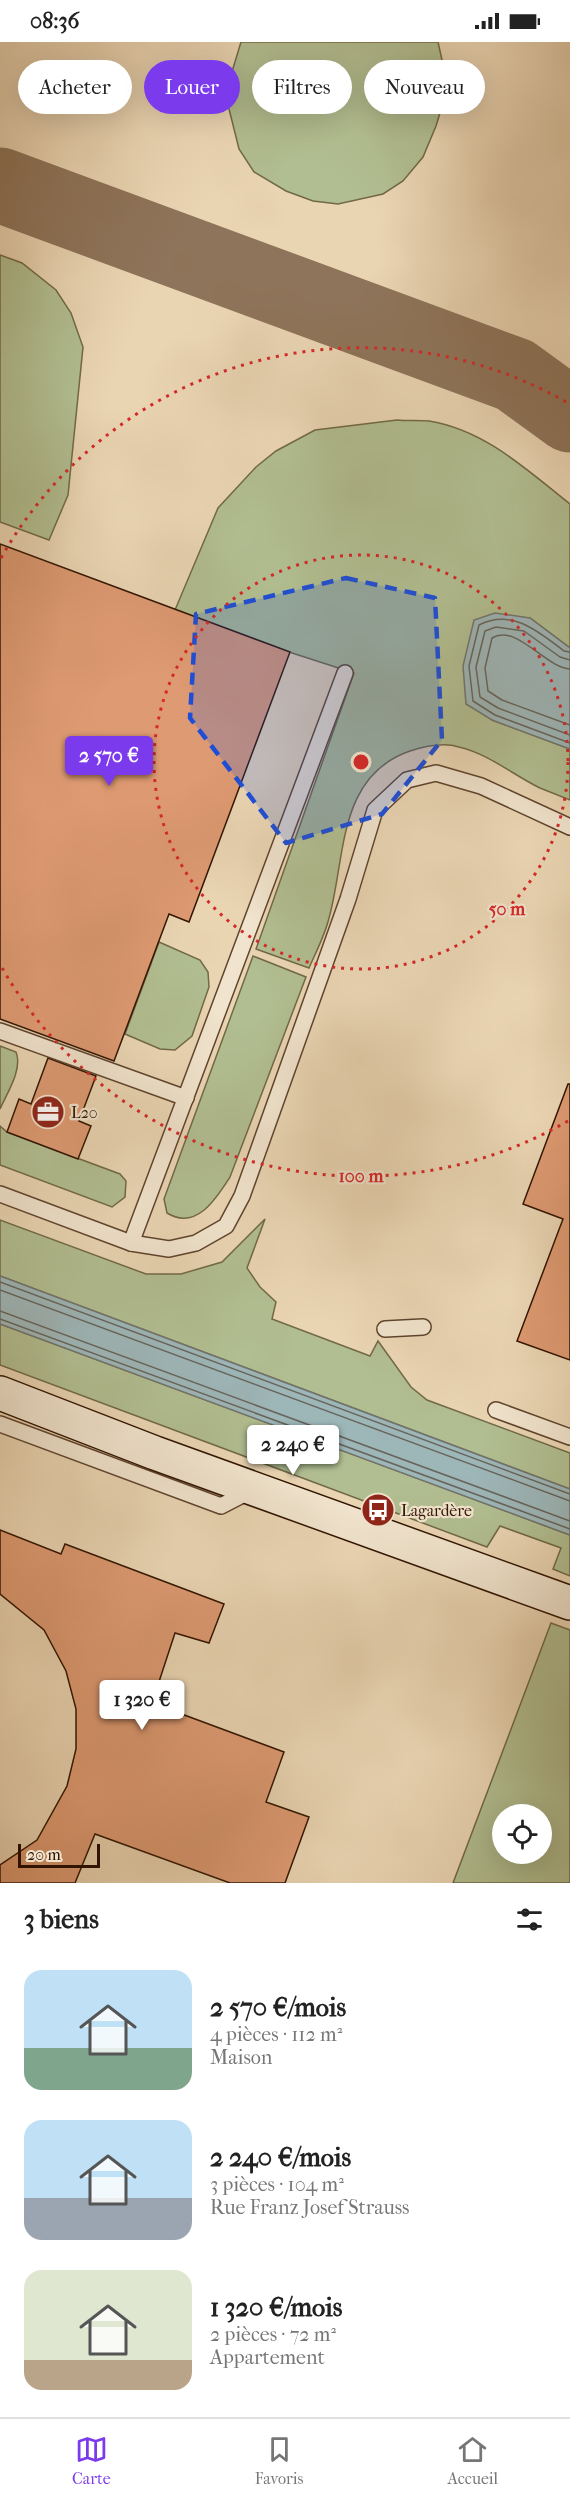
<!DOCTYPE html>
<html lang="fr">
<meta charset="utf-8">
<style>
:root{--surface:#fff;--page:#f2f2f2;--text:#222;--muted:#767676;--line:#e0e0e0;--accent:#7c3aed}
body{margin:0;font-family:"IM FELL French Canon",serif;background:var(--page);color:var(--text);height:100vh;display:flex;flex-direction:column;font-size:22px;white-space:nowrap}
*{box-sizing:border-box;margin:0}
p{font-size:20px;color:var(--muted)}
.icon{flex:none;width:33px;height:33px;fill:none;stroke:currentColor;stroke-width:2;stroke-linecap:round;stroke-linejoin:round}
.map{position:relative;height:1841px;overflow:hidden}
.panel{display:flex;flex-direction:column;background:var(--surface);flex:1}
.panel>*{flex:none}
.hud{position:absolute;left:18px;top:18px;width:534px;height:54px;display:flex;gap:12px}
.fabs{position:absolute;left:492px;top:1762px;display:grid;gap:12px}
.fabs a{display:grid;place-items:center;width:60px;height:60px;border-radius:50%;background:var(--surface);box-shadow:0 6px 24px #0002;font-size:30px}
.scale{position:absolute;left:18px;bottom:15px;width:82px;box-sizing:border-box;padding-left:6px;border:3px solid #311400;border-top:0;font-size:16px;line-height:21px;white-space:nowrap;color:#311400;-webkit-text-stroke:4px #f1e4ce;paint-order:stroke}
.price{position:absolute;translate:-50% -51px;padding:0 14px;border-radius:6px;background:#fff;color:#222;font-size:20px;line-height:39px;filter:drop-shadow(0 2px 3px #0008)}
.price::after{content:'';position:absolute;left:50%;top:36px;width:18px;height:14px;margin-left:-9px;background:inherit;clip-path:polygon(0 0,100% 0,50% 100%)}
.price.selected{background:var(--accent);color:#fff}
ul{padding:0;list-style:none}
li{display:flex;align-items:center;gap:18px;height:150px;padding:0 24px}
li span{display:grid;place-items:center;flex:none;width:168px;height:120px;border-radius:18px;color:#555}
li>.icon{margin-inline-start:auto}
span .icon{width:72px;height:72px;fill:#fffc;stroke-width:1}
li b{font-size:26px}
h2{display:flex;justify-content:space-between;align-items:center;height:72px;padding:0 24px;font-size:26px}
.pill{padding:0 21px;border-radius:27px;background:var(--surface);box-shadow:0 6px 24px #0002;font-size:21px;line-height:54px}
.pill.selected{background:var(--accent);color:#fff}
.status{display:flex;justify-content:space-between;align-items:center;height:42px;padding:0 30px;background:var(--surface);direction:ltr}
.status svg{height:16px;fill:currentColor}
.tabs{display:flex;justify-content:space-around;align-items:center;height:84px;border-top:2px solid var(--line);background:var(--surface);font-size:16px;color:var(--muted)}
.tabs a{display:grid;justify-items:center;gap:3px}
.tabs .selected{color:var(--accent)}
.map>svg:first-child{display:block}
</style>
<div class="status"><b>08:36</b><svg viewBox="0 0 49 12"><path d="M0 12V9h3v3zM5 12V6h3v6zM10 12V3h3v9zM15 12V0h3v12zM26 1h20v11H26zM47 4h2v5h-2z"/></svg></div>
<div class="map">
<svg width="570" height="1841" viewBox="0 0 570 1841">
<rect width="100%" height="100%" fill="#ead5b3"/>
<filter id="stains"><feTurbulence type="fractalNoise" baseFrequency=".00333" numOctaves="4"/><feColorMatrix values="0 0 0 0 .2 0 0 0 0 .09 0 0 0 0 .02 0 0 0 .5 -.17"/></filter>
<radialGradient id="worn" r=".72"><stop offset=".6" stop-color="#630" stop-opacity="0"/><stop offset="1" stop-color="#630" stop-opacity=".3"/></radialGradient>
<g fill="#b1be91" stroke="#716948" stroke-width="1.5" fill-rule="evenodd">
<polygon points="241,0 438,0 448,45 436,84 423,115 403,139 383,152 338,162 313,159 286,149 254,130 239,107 227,59 231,33"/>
<polygon points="0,213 22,221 56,248 71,271 83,305 68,453 49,498 0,480"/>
<path d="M397 378C407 379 419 378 429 379 485 388 527 428 570 462V606L530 576 492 678 570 707V758C560 754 550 750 540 746 513 733 489 712 459 705 444 700 425 704 410 709 337 734 346 815 329 876 325 893 316 910 309 926L256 907 354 631 289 610 175 568 218 466 256 425 276 409 315 388Z"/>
<polygon points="159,900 200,918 208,930 209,945 192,994 175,1008 160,1007 125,992"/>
<path d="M253 914 306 935 230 1135C216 1157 196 1189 167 1171L164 1157Z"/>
<path d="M0 1004 16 1010C23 1027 7 1051 0 1067Z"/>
<polygon points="0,1084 7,1090 120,1132 126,1139 125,1155 112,1165 0,1123"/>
<polygon points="265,1177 247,1226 260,1245 276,1260 272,1277 370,1314 378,1299 411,1345 427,1358 570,1411 570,1447 0,1234 0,1178 146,1232 181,1232 222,1220"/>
<polygon points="0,1282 570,1493 570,1534 553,1527 561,1506 500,1484 487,1505 0,1323"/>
<path d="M551 1581 570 1588V1841H453ZM502 1773H542V1812H502Z"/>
</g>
<g fill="#9db6b8" stroke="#72756e" stroke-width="1.5">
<polygon points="495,571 530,576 570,606 570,707 492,678 466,662 463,624 474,578"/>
<polygon points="0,1234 570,1447 570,1493 0,1282"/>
</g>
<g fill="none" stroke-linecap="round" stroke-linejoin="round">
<g stroke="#67655c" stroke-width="1.5">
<path d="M570 610 564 609C539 590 512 566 479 583L469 624 473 659 495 673 570 701"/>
<polyline points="570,618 560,615 524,589 496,585 485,589 476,625 480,655 498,666 570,693"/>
<path d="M570 627C546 626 516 581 492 596L485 626 488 649 502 658 570 683"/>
<polyline points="0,1240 570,1452"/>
<polyline points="0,1248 570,1459"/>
<polyline points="0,1269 570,1479"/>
<polyline points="0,1277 570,1487"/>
</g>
<polyline stroke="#8e745a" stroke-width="75" points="0,143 515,333 570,373"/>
</g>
<g fill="#de9a72" stroke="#311400" stroke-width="1.5">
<polygon points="0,502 290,610 189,880 169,872 114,1019 0,977"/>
<polygon points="48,1016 96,1034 79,1079 91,1084 78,1117 7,1090 19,1057 31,1062"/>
<polygon points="568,1042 570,1042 570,1318 517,1299 563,1177 523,1162"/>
<polygon points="0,1488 61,1512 65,1502 224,1562 209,1601 175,1591 152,1661 284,1710 266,1760 309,1775 285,1841 230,1841 95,1792 75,1841 0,1841 0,1823 37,1798 67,1744 76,1707 76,1667 66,1629 44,1588 0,1552"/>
</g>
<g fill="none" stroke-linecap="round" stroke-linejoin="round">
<defs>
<g id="lane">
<polyline points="0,989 186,1056"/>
<polyline points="0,1152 131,1201 169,1207 196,1201 226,1184 242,1154 348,857 375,768 407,738 436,731 481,744 570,785"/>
<polyline points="131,1201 345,631"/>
<polyline points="385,1287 423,1285"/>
<polyline points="496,1368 570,1395"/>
<polyline points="0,1382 221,1464 252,1448"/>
</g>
<polyline id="secondary" points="0,1351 155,1411 570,1561"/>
</defs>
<use href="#lane" stroke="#5f442d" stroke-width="18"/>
<use href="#secondary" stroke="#311400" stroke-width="36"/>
<use href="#lane" stroke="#f1e4ce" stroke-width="15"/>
<use href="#secondary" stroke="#f1e4ce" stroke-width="33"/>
</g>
<path fill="#1d4ed8" fill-opacity="0.2" stroke="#1d4ed8" stroke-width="4.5" stroke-dasharray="12 8" stroke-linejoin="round" d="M346 536 435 556 442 698 382 772 286 801 190 676 196 572Z"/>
<g fill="none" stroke="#d62828" stroke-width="3" stroke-dasharray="3 6">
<circle cx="361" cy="720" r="207"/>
<path d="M568 1079A414 414 0 0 1 1 924M1 516A414 414 0 0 1 568 361"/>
</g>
<defs>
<symbol id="office-disc" viewBox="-11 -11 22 22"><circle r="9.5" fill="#8f2418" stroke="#f1e4ce"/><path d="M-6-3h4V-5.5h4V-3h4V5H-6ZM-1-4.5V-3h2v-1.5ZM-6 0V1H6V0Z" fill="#fff"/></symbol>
<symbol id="bus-disc" viewBox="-11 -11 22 22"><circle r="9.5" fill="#8f2418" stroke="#f1e4ce"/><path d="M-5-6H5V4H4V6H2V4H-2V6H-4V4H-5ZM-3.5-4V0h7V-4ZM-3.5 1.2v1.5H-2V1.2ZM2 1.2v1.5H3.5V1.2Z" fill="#fff"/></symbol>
</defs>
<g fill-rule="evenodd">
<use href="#office-disc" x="29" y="1051" width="38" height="38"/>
<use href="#bus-disc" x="359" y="1449" width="38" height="38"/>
</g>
<g text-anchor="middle" stroke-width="4.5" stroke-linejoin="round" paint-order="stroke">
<g font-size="16" fill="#311400" stroke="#f1e4ce" text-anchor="start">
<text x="71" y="1076">L20</text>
<text x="401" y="1474">Lagardère</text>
</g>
</g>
<circle cx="361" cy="720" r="9" fill="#d62828" stroke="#f1e4ce" stroke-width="3"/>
<g font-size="18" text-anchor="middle" font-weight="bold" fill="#d62828" stroke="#f1e4ce" stroke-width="4.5" stroke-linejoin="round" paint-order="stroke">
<text x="507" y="873">50 m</text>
<text x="361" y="1140">100 m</text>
</g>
<rect width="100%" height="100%" filter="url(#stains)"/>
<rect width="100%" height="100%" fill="url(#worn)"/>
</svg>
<div class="fabs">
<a><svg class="icon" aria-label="locate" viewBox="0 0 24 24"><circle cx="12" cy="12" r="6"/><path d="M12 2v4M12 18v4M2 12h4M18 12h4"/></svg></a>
</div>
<div class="scale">20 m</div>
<b class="price selected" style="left:109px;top:745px">2 570 €</b>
<b class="price" style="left:293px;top:1434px">2 240 €</b>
<b class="price" style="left:142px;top:1689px">1 320 €</b>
<div class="hud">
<a class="pill">Acheter</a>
<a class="pill selected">Louer</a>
<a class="pill">Filtres</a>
<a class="pill">Nouveau</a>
</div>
</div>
<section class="panel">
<h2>3 biens<svg class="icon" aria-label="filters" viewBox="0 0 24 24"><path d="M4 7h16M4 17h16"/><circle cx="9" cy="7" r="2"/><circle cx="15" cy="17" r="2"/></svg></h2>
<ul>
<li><span style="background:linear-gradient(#bfe0f5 65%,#7fa58c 0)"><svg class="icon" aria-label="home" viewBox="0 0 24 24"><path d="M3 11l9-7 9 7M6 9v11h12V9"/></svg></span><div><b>2 570 €/mois</b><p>4 pièces · 112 m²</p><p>Maison</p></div></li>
<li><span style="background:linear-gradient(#bfe0f5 65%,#9aa5b1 0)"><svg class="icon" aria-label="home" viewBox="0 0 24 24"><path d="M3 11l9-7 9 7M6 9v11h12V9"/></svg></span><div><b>2 240 €/mois</b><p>3 pièces · 104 m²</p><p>Rue Franz Josef Strauss</p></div></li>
<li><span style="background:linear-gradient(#dfe7d0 75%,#b9a48a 0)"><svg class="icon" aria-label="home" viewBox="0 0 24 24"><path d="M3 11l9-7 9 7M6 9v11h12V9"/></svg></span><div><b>1 320 €/mois</b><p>2 pièces · 72 m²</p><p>Appartement</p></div></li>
</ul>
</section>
<nav class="tabs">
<a class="selected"><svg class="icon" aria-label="map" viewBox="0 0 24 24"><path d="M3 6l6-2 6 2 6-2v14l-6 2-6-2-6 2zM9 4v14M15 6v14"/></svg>Carte</a>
<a><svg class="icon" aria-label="saved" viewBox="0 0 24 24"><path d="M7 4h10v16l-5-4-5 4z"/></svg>Favoris</a>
<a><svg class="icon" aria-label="home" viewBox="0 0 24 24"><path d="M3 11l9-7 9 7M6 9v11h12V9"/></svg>Accueil</a>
</nav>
